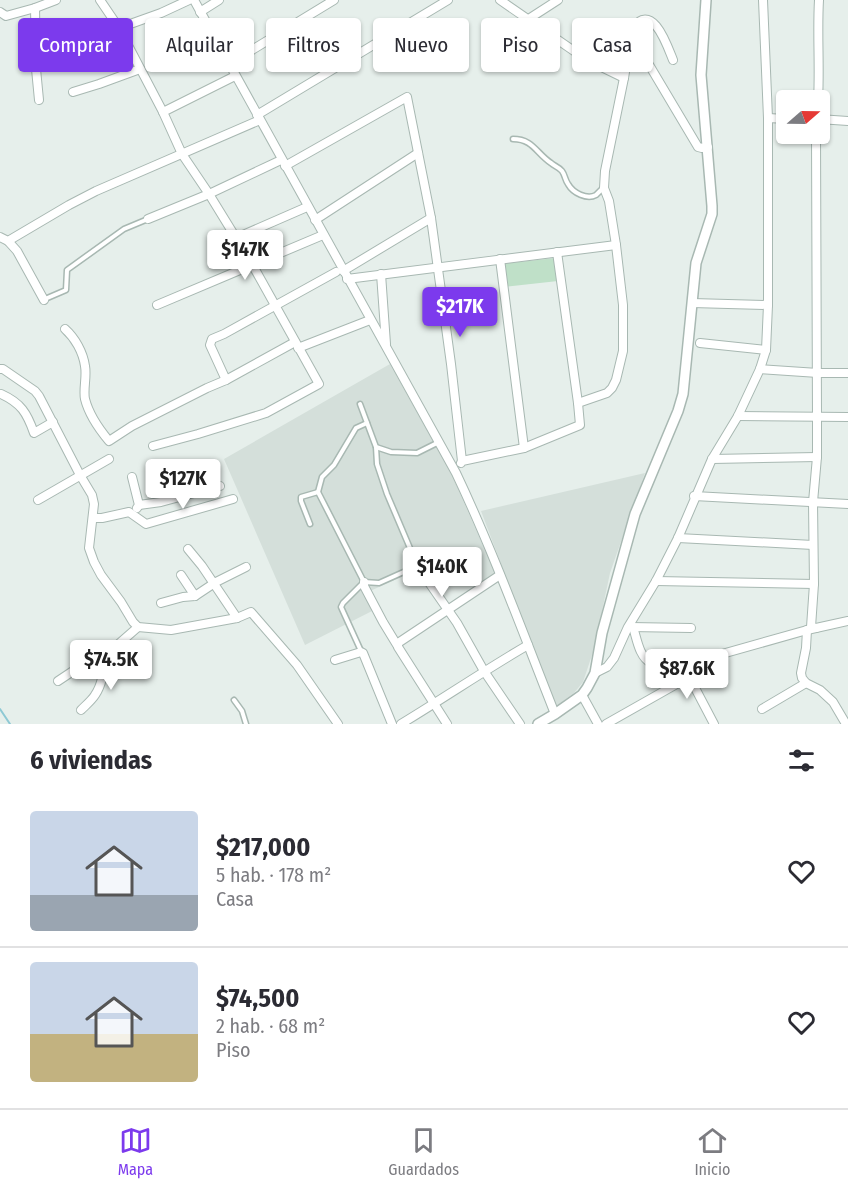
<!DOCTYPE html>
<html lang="es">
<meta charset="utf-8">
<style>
:root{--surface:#fff;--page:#f2f2f3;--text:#2b2b33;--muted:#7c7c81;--line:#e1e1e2;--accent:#7c3aed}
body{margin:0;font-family:"Fira Sans Condensed",sans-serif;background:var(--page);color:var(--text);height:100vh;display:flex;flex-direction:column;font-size:22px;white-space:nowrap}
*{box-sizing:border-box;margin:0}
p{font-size:20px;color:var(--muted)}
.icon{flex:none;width:33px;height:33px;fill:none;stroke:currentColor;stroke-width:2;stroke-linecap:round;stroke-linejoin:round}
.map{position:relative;height:724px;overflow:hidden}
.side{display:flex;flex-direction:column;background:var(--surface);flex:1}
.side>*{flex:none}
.guide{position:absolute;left:18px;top:18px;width:813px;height:54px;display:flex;gap:12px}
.needle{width:39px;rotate:70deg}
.tools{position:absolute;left:776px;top:90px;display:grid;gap:12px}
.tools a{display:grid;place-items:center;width:54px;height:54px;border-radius:6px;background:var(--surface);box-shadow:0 2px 4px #0004;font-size:30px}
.price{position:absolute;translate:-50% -51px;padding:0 14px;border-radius:6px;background:#fff;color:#222;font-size:20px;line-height:39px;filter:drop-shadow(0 2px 3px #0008)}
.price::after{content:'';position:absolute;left:50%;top:36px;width:18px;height:14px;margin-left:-9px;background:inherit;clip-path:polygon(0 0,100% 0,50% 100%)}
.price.selected{background:var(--accent);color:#fff}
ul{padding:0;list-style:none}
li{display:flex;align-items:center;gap:18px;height:150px;padding:0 30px}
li+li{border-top:2px solid var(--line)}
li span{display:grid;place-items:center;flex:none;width:168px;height:120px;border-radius:6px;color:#555}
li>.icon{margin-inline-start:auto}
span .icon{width:72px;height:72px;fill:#fffc;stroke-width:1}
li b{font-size:26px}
h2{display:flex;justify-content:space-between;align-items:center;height:72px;padding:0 30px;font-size:26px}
.chip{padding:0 21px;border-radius:6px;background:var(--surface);box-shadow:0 2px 4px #0004;font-size:21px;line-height:54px}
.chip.selected{background:var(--accent);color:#fff}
.tabs{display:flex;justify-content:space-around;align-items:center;height:84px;border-top:2px solid var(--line);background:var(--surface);font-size:16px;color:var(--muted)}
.tabs a{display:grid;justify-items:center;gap:3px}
.tabs .selected{color:var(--accent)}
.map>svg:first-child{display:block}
</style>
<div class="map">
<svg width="848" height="724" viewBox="0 0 848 724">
<rect width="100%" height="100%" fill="#e6efeb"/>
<g fill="#d4dfda">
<polygon points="390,364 451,473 496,575 476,588 458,558 427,577 422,568 370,591 378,608 305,645 224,459"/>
<polygon points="645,473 610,573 594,649 583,682 574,693 555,707 481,511"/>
</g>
<polygon fill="#bfe0c8" points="555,258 558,281 504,287 501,264"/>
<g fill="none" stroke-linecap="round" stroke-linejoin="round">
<polyline stroke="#8ec9d4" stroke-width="2" points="0,709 10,724"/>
<defs>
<g id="service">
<path d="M513 139C533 139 536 153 551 163 554 166 559 167 562 171 565 175 565 180 568 184 573 193 587 200 596 195 597 194 602 189 603 188"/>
<polyline points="45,299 66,290 67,270 124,229 148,219"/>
<polyline points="360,404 376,447 391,452 417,453 439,442"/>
<polyline points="376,447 377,464 387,494 418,567"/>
<polyline points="318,492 322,477 334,465 356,428 367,423"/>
<polyline points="310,524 301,501 301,497 318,492 364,582 379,583 417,566"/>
<polyline points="361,651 341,607 343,603 362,584"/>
<polyline points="234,700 242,711 246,724"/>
</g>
<g id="minor">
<polyline points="56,0 35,8 36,58 38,61 46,61 119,28 161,13 189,0"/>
<polyline points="100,0 119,28 163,112 182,154 209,194 252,264 319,384 266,413 198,434 153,446"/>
<path d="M194 0 456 473C493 551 523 633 555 714"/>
<polyline points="500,0 587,60 624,78"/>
<polyline points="0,12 6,16 35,8"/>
<polyline points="200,12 219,0"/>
<polyline points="527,20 558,0"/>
<polyline points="629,46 640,53 648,63 698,147 702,148 708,147"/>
<polyline points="38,61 36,69 39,100"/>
<polyline points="229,64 334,0"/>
<polyline points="73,92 99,84 140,69"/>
<path d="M818 100C820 67 817 34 819 0"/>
<polyline points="163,112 235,76"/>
<polyline points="257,115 448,0"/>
<polyline points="768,118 786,119"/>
<polyline points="819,119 848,121"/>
<polyline points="816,134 817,418 817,457 813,502 814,584 811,627 816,628"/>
<polyline points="285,166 407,97 431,218 451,364 462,461"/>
<polyline points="148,219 209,194 281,160"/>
<polyline points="315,220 418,153"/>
<polyline points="0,237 8,241 69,205 96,191 260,120"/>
<polyline points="236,238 307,207"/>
<polyline points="8,241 17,251 44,300"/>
<polyline points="500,259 524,448"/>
<polyline points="343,271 431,218"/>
<polyline points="381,274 386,344"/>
<polyline points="347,279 616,245"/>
<polyline points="692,303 768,305"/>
<polyline points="157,305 323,235"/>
<path d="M65 329C75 338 83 352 85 366 87 377 83 389 85 399 89 415 99 429 109 441L132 426 207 388 226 380 295 342"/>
<polyline points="700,343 766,350"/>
<polyline points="298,348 370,320"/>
<polyline points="0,369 3,369 35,391 39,396 80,475 92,495 94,504 89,548 94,562 101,575 121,602 133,622 138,627 171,630 237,618 251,612 297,665 338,724"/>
<polyline points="760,369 818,373 848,373"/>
<polyline points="226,380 210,345 212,339 224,334 336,272"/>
<path d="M1 394C21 403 27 413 34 433L53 422"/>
<path d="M578 403 607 393 612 388 616 380 623 351V305L616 245 609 201 604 188 605 171 624 78 632 29C652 0 667 45 673 60"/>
<polyline points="738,416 848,417"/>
<polyline points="712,459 817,457"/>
<polyline points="461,463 462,461 524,448 580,425 578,403 557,252"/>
<polyline points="132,477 139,505 137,508"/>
<polyline points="694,496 848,504"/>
<polyline points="38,500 109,459"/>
<polyline points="139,505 161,502 220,486"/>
<polyline points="93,518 102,518 129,512 146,524 233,499"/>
<polyline points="678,538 813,545"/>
<polyline points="188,549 202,566 237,618"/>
<polyline points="421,571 457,623 484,671 520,724"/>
<polyline points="181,575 195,596"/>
<polyline points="656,581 814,584"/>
<polyline points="364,582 364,586 383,622 397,645"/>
<polyline points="161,603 183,597 195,596 216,582 246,567"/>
<polyline points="630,627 691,628"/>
<path d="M633 627C637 639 639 657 651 663L683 665 807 630 848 621"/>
<polyline points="807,630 806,648 801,673 802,678 806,683 820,690 833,702 846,724"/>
<polyline points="335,660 361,652 363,653 392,724"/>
<polyline points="683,665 714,724"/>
<polyline points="595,673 607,667 614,658 628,627 656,581 678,538 712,459 738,416 760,369 766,350 768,305 768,118 763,0"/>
<polyline points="58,681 88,661 106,655 138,627"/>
<polyline points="582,695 598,724"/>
<polyline points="762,709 806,683"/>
<path d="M81 710C86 705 92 700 95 695 103 683 104 668 106 655"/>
<path d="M401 724C444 698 485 670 528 645"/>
<polyline points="447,724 398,647 398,643 500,575"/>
<polyline points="606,724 689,677"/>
</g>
<polyline id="tertiary" points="538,724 555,714 582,695 587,688 595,673 602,633 635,514 678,411 683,394 696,263 712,214 712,206 701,75 706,0"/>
</defs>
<use href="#service" stroke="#a8b8b2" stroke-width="7"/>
<use href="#minor" stroke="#a8b8b2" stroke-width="10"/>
<use href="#tertiary" stroke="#a8b8b2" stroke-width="12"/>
<use href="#service" stroke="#fff" stroke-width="4"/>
<use href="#minor" stroke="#fff" stroke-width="8"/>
<use href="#tertiary" stroke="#fff" stroke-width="9"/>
</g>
</svg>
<div class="tools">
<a><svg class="needle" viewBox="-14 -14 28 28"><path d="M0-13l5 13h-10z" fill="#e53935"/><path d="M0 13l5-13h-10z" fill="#7c7c81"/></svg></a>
</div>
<b class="price" style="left:245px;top:281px">$147K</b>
<b class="price selected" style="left:460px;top:338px">$217K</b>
<b class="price" style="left:183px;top:510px">$127K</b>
<b class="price" style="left:442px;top:598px">$140K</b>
<b class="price" style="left:111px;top:691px">$74.5K</b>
<b class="price" style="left:687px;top:700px">$87.6K</b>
<div class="guide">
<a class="chip selected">Comprar</a>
<a class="chip">Alquilar</a>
<a class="chip">Filtros</a>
<a class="chip">Nuevo</a>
<a class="chip">Piso</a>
<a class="chip">Casa</a>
</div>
</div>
<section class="side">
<h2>6 viviendas<svg class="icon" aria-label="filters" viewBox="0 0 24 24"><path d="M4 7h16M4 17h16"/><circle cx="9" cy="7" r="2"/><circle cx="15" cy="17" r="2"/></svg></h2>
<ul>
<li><span style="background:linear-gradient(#c9d6e8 70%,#9aa5b1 0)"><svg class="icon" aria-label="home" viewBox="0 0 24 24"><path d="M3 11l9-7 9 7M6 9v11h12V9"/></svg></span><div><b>$217,000</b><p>5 hab. · 178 m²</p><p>Casa</p></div><svg class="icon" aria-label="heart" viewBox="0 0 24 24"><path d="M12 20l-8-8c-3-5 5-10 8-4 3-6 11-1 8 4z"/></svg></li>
<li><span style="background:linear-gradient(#c9d6e8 60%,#c2b280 0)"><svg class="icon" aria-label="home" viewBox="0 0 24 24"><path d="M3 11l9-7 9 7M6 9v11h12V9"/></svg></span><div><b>$74,500</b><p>2 hab. · 68 m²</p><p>Piso</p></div><svg class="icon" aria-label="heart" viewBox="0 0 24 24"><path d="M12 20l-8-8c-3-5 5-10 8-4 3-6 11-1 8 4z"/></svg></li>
</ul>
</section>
<nav class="tabs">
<a class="selected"><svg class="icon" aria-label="map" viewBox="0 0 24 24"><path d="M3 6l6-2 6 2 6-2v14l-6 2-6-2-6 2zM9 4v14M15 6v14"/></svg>Mapa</a>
<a><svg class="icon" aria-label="saved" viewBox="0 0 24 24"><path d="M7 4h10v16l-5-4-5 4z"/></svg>Guardados</a>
<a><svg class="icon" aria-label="home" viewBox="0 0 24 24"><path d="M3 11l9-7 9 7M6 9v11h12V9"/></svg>Inicio</a>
</nav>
